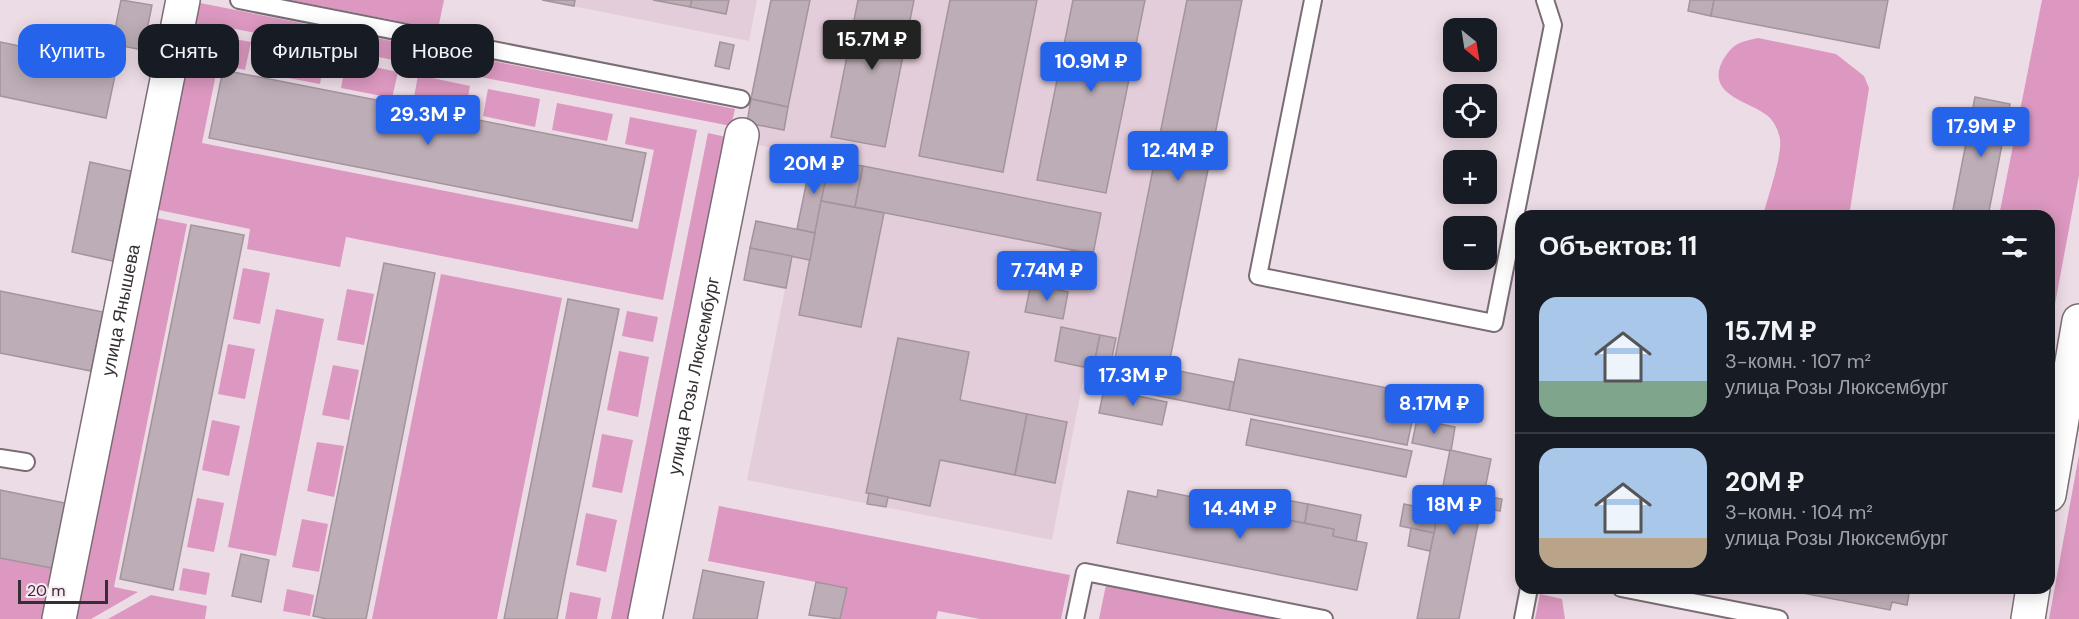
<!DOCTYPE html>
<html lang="ru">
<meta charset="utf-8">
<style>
:root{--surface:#171b24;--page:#242831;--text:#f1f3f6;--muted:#9ea1a6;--line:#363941;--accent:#2563eb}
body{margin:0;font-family:"DM Sans",sans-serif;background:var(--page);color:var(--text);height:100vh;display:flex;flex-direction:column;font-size:22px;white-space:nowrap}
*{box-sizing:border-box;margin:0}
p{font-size:20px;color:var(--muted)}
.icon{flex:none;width:33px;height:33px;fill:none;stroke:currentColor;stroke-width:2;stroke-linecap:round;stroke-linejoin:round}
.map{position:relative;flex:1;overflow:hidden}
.details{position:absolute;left:1515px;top:210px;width:540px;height:384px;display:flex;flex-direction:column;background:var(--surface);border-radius:18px;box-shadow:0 3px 15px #0003}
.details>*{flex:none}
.guide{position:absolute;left:18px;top:24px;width:570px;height:54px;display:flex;gap:12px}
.needle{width:39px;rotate:150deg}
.tools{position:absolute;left:1443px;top:18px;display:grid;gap:12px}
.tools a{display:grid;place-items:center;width:54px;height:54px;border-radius:12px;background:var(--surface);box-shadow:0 3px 15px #0003;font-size:30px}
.scale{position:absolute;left:18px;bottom:15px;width:90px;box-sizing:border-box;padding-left:6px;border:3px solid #352e32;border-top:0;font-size:16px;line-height:21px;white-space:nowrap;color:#352e32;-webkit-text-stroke:4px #f9e9f2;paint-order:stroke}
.price{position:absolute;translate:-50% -51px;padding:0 14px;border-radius:6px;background:var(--accent);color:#fff;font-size:20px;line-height:39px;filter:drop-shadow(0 2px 3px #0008)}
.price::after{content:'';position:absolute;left:50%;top:36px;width:18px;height:14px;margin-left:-9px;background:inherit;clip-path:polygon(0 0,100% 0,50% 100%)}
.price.on{background:#222;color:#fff}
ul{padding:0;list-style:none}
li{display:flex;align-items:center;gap:18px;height:150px;padding:0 24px}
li+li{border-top:2px solid var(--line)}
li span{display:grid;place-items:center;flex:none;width:168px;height:120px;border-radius:18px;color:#555}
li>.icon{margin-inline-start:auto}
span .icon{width:72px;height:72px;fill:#fffc;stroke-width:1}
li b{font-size:26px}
h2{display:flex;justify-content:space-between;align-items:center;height:72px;padding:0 24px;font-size:26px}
.tag{padding:0 21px;border-radius:18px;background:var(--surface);box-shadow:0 3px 15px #0003;font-size:21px;line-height:54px}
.tag.on{background:var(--accent);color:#fff}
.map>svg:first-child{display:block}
</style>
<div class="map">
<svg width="2079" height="619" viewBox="0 0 2079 619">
<rect width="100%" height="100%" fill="#ecdce5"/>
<g fill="#e4cdda">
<polygon points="542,0 757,0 749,41"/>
<polygon points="771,0 1187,0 1109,386 1083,381 1052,540 747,480 785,289 744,280 756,221 797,229 812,156 743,142"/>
</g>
<g fill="#dc98c0">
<polygon points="290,0 444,0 438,29"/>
<polygon points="2042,0 2079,0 2079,175 2049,336 2049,216 1999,216"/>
<polygon points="195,2 735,109 731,126 225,27 223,37 251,42 245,70 218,64 202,143 638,229 654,150 625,144 630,117 697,130 663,300 346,237 340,267 247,249 250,229 154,209"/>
<path d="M1758 38 1836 54 1864 76 1869 88 1849 216H1763C1767 199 1785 150 1779 135 1778 130 1774 122 1770 118 1755 102 1705 97 1722 62 1732 44 1739 42 1758 38Z"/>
<polygon points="273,47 325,57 320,84 267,74"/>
<polygon points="346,61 398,72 392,98 341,88"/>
<polygon points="418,75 470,86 465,113 413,103"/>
<polygon points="488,89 540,99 535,127 483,116"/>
<polygon points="557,103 613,114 607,141 552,130"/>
<polygon points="708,133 726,137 630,619 611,619"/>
<polygon points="157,218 187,224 114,587 138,592 91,619 76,619"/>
<polygon points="243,268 270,273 260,324 233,319"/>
<polygon points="441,274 562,298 497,619 372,619"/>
<polygon points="347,289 374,294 364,345 337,340"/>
<polygon points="276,309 324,319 276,556 228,547"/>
<polygon points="627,311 658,317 653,342 622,336"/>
<polygon points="228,344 255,349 245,399 218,394"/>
<polygon points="619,351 649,357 638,417 607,410"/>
<polygon points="333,365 359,370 349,420 322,415"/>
<polygon points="212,420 240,426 229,476 202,470"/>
<polygon points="602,434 633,440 622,493 592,487"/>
<polygon points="317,442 344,446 334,497 307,491"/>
<polygon points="2079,455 2079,619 2049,619"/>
<polygon points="197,498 224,503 214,552 187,547"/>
<polygon points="719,506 1070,575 1061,619 980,619 938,611 936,619 840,619 846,588 708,561"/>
<polygon points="586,513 617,520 606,572 576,565"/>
<polygon points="302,519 328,524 319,572 292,567"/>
<polygon points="0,558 57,569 47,619 0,619"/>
<polygon points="183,568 210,573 206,595 179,590"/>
<polygon points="1106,585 1278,619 1099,619"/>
<polygon points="287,589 314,595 310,616 283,611"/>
<polygon points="570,592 601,598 597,619 565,619"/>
<polygon points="1540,594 1562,599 1565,619 1535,619"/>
<polygon points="151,595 207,606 205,619 108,619"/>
</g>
<g fill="#bdadb6" stroke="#a3949c" stroke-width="1.5">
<polygon points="121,0 152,5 143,50 112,44"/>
<polygon points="542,0 575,0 574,6"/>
<polygon points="653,0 692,0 690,7"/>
<polygon points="692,0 729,0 726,14 690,7"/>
<polygon points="771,0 810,0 788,107 751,99"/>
<polygon points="858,0 914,0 885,147 831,137"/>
<polygon points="950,0 1037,0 1003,172 919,156"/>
<polygon points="1073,0 1145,0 1106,193 1037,180"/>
<polygon points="1187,0 1242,0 1168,369 1115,358"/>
<polygon points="1690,0 1714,0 1711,16 1688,11"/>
<polygon points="1714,0 1888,0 1879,48 1711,16"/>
<polygon points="0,42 117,66 106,118 0,96"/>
<polygon points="720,42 734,45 729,69 715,66"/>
<polygon points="223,70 646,153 632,221 209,138"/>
<polygon points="1975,97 2010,104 1988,216 1958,216 1952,215"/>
<polygon points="751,99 788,107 784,130 747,123"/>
<polygon points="812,156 830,160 815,233 797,229"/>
<polygon points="830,160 863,166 855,207 821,201"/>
<polygon points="90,162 131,171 113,261 72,252"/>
<polygon points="863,166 1101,213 1093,254 855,207"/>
<polygon points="821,201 884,213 861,327 799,315"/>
<polygon points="756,221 815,233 810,260 750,248"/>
<polygon points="191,225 244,235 173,590 120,579"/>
<polygon points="750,248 792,256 786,288 744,280"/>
<polygon points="1071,250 1093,254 1086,289 1064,285"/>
<polygon points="384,263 435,273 366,619 327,619 313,616"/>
<polygon points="1031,284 1068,292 1063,319 1025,312"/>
<polygon points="0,291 103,312 91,371 0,353"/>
<polygon points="568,299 619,309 565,577 557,619 504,619"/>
<polygon points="1061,327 1100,335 1093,369 1055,361"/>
<polygon points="1100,335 1116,338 1109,372 1093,369"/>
<polygon points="898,338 969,352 960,400 1027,414 1015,475 940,460 930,506 866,493"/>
<polygon points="1115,358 1234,382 1229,410 1109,386"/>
<polygon points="1239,359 1418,394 1407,445 1229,410"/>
<polygon points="1104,389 1167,402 1162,425 1099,413"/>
<polygon points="1027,414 1067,422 1055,483 1015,475"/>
<polygon points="1251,419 1412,451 1406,477 1246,445"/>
<polygon points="1417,419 1455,427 1451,451 1412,443"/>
<polygon points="1450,450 1491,459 1459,619 1417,619"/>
<polygon points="0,490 70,504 57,569 0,558"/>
<polygon points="1158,490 1212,501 1210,510 1265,521 1266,516 1334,529 1333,536 1367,543 1357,590 1117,543 1128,491 1157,497"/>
<polygon points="869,493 888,497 886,507 867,504"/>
<polygon points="1260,495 1308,504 1305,523 1266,516 1265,521 1255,519"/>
<polygon points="1486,496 1502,499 1500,511 1484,508"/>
<polygon points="1308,504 1361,515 1356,541 1333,536 1334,529 1305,523"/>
<polygon points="1404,504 1438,511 1434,533 1400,526"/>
<polygon points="1411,528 1434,533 1430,551 1408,546"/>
<polygon points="241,554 269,560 261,602 232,596"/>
<polygon points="703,570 764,582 757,619 693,619"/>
<polygon points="816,582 847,588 840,619 809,615"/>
<polygon points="1802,588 1910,588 1907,605 1892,602 1890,610 1802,593"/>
</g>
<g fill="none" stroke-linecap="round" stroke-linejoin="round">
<defs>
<g id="service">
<polyline points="239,0 741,99"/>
<polyline points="1313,0 1258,276 1494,323 1553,25 1545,0"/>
<polyline points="0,458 26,462"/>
<polyline points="1621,588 1779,619"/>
<polyline points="1075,619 1085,572 1324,619"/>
<polyline points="1523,619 1529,588"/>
</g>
<g id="minor">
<polyline points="2049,495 2079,321"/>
<path id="s1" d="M59 619 183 0"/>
<path id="s2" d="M645 619 742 135"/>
<polyline points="2028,619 2033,588"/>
</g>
</defs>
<use href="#service" stroke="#7b6d75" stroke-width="20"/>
<use href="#minor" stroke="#7b6d75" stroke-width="36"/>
<use href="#service" stroke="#fff" stroke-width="16"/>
<use href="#minor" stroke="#fff" stroke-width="33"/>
</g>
<g text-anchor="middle" stroke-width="6" stroke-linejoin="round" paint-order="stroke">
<g font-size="18" fill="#352e32" stroke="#f9e9f2">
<text dy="6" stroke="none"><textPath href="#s1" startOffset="315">улица Янышева</textPath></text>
<text dy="6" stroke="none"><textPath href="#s2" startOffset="248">улица Розы Люксембург</textPath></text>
</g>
</g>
</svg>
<div class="tools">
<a><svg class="needle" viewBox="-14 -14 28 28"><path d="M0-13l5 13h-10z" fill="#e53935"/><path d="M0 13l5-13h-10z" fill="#9ea1a6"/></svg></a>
<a><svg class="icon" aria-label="locate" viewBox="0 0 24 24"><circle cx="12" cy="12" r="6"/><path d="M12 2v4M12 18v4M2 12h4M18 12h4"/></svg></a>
<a>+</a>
<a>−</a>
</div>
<div class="scale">20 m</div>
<b class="price on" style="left:872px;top:71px">15.7M ₽</b>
<b class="price" style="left:1091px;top:93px">10.9M ₽</b>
<b class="price" style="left:428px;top:146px">29.3M ₽</b>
<b class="price" style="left:1981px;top:158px">17.9M ₽</b>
<b class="price" style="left:1178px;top:182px">12.4M ₽</b>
<b class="price" style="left:814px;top:195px">20M ₽</b>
<b class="price" style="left:1047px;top:302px">7.74M ₽</b>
<b class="price" style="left:1133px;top:407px">17.3M ₽</b>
<b class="price" style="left:1434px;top:435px">8.17M ₽</b>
<b class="price" style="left:1454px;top:536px">18M ₽</b>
<b class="price" style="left:1240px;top:540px">14.4M ₽</b>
<div class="guide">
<a class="tag on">Купить</a>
<a class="tag">Снять</a>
<a class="tag">Фильтры</a>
<a class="tag">Новое</a>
</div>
<section class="details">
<h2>Объектов: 11<svg class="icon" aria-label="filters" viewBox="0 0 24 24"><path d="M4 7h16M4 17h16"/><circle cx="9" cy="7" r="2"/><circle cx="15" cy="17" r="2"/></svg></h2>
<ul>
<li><span style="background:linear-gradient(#a9c7e8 70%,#7fa58c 0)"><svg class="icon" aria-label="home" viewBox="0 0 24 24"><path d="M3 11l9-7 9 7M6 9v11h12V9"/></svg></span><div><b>15.7M ₽</b><p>3-комн. · 107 m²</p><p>улица Розы Люксембург</p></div></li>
<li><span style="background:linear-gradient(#a9c7e8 75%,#b9a48a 0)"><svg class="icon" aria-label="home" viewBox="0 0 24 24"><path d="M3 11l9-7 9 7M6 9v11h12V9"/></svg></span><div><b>20M ₽</b><p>3-комн. · 104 m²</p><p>улица Розы Люксембург</p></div></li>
</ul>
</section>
</div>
